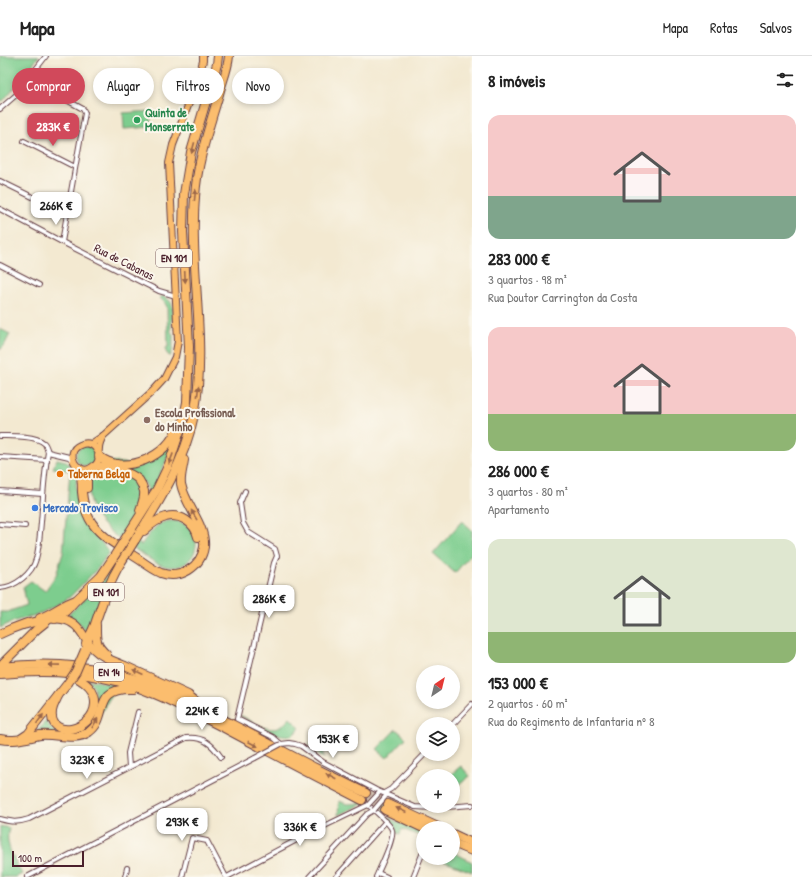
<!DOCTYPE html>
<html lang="pt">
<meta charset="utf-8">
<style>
:root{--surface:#fff;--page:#f6f6f6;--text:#222;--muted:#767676;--line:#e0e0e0;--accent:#d1495b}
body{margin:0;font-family:"Patrick Hand",sans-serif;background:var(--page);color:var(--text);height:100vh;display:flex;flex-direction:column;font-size:15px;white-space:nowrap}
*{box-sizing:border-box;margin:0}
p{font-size:13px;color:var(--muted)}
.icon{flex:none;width:22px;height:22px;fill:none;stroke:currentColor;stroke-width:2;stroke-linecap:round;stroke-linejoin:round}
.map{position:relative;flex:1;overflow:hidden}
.drawer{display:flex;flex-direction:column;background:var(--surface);width:340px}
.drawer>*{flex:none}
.banner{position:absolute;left:12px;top:12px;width:380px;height:36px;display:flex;gap:8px}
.needle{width:26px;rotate:35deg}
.fabs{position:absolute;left:416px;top:609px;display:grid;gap:8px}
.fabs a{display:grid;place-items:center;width:44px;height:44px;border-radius:50%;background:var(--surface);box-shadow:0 2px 6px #0003;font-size:20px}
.scale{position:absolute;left:12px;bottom:10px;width:72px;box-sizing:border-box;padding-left:4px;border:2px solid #4a1f2b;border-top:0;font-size:11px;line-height:14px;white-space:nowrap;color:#4a1f2b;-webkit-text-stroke:3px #fbf7ec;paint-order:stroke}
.price{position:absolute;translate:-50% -34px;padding:0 9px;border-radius:8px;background:#fff;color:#222;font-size:13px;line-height:26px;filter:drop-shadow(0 1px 2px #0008)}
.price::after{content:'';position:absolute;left:50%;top:24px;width:12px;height:9px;margin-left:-6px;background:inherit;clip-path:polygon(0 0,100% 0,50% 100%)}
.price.on{background:var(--accent);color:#fff}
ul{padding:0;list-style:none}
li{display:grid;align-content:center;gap:8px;height:212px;padding:0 16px}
li span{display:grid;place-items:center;height:124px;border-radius:12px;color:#555}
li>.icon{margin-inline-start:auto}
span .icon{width:72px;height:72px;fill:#fffc;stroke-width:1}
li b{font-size:17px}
h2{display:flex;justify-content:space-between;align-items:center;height:48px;padding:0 16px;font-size:17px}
.tag{padding:0 14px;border-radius:18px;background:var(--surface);box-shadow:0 2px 6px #0003;font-size:14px;line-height:36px}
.tag.on{background:var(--accent);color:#fff}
header{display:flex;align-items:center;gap:24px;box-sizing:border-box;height:56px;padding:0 20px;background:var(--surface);border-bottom:1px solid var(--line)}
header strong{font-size:19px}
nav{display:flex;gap:22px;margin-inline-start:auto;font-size:14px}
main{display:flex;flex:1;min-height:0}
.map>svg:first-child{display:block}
</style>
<header>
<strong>Mapa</strong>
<nav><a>Mapa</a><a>Rotas</a><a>Salvos</a></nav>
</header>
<main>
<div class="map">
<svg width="472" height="821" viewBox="0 0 472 821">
<rect width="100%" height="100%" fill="#fbf7ec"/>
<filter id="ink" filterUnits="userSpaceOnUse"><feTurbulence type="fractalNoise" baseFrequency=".025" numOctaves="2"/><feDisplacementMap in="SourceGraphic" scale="8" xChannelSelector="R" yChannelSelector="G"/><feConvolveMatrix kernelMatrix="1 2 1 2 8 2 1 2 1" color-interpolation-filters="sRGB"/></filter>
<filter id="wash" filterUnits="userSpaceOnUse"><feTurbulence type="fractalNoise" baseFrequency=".012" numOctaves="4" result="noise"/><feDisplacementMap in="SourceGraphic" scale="16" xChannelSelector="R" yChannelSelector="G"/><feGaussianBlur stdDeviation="0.9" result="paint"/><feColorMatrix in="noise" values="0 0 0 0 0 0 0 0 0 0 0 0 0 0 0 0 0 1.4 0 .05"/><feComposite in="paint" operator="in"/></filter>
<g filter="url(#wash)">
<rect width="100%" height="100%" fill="#f3e9d1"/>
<g fill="#7dcd8e" stroke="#64765c">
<path d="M0 0H39C28 16 15 30 3 45L0 44Z"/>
<polygon points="150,55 151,71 124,73 123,57"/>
<path d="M162 240C174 245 173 251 173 263L171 265V276L173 278V293L170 301 166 296V292L168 291 167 251 165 247 160 242Z"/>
<polygon points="0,273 10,278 4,290 0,294"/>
<path d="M173 386C167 405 158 423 149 441L148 433 144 426 100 408 101 404 137 409Z"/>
<circle cx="86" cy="400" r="10"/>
<polygon points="57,403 66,405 77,419 76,433 79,454 87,468 109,496 99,511 70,541 61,547 39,558 12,566 0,572 0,556 7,556 27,549 23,531 31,525 45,535 56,519 63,497 70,415 53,412"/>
<path d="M97 414C106 414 113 416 121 419 158 430 136 455 124 476L141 489C146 482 151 475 157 470 169 460 189 465 195 480 200 495 188 512 172 511 159 511 149 502 139 496 116 481 87 464 89 432 90 427 91 422 92 417Z"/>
<polygon points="462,465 472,474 472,497 455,517 433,498"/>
<path d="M122 496 124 498 88 580C82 569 79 565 67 560L91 537 104 523Z"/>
<path d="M87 623 111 628 121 631 116 632C109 643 95 670 85 675 74 681 48 678 35 678L46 665 49 670 53 674 57 676 76 677 85 674 92 668 96 659 94 631Z"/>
<path d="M240 659C250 664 267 676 278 672 283 670 286 666 290 662L300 672 293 679C274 682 256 669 240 660Z"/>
<polygon points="396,673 406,682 387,702 377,693"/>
<polygon points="314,683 324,693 323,698 325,703 309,689"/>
<polygon points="461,710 470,720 453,734 453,720 449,720"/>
<polygon points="368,733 372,736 373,737 371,743 367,746 338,759 339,745 347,748 361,747"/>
<path d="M388 743H391L383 759 394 764V765L399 767 400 766 423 777V781L402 773 400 778 396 777C396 773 395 770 393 768 388 762 378 759 382 750 384 747 385 745 388 743Z"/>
<path d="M0 770 9 772V773C4 788 15 805 22 818L16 821H0Z"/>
<polygon points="453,796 472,806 472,816 435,802 453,802"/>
</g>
</g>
<g filter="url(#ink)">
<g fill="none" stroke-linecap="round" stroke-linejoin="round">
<g stroke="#d1c1b0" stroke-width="8" stroke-dasharray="8 4" stroke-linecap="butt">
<polyline points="366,737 388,748"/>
<polyline points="362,744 385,754"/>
</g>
<defs>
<g id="street">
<polyline points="52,36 83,53 85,57 62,186"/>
<polyline points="0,53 16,39 46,0"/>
<polyline points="24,85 75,111"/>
<polyline points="0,125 67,158"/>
<polyline points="0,153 62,186 159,235 176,240"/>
<polyline points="0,209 39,229"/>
<path d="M0 380C11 380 35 379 44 387 46 389 47 393 48 396"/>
<polyline points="48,396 69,401 73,405"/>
<polyline points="0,401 47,404"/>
<polyline points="0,435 43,438"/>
<polyline points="245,435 240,447 243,467 248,476 275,493 277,500 274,507 237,663 273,681 281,688 289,687 295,688 301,690 323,706 376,734 415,751 433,752 472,749"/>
<polyline points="0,468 25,470"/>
<path d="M0 532C15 531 32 518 36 503 39 493 40 477 41 466 43 443 44 419 48 396"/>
<polyline points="453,668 472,648"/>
<polyline points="129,711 128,697 138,656"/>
<polyline points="384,737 391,733 425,698"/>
<path d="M0 763C11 766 17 767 29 763L186 682C203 680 212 688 221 701"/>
<polyline points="378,817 387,821"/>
<polyline points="27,821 255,702"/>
<polyline points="125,821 127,812"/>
<polyline points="182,821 192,782 207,785 226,821"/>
<path d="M227 821 308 778 368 749C373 753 391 769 392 774 395 782 380 812 376 821"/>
<polyline points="309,821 367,758 374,754"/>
<polyline points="336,821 386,765"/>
<polyline points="413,821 423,796"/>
</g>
<g id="primary">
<polyline points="91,388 103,380 154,334 164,323 175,301 178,285 169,107 173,89 196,29 203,5 203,0"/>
<path d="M98 396C95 389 88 385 80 389 63 396 78 422 93 411 101 406 98 399 99 392 99 388 101 384 103 380"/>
</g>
<g id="highway">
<path d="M99 400C123 421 171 400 177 370"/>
<path d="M94 411C106 410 130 415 139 424 141 427 143 431 144 435 145 442 142 448 140 454"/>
<path d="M79 412C82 419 82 427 82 436 83 447 86 458 92 467 104 484 124 493 140 504 147 509 154 514 161 517 180 524 201 511 204 491 206 469 185 449 181 428 180 420 183 412 184 404"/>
<polyline points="87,432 87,423 91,413"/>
<path d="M144 475C150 469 158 463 166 461 180 457 195 467 198 481"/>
<polyline points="127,480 157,433 169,408 183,366 187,346 189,291 183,176 184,138 191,96 217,8 218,0"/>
<path d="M135 484C160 445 185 405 194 359 208 287 189 213 195 141 197 106 209 72 219 38 222 26 228 13 229 0"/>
<path d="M40 562C52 558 63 548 76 544"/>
<polyline points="55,563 66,555 76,544 101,520 113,502"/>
<path d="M23 569C34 566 51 561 62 563 81 566 83 584 95 594 103 602 115 606 125 610L188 639 198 647"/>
<path d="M96 569C96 582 95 589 106 598"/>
<polyline points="0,578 11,573 27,567"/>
<path d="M86 588C89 580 94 573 96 565 103 545 109 526 120 508"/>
<polyline points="0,610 37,573 47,565"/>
<path d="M0 611C36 607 73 607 109 616 151 625 190 646 228 666 274 690 319 715 366 737"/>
<path d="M0 618C32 615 72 615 103 622 147 630 188 654 228 674 273 698 317 721 362 744"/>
<path d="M58 640C56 645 53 649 52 655 48 684 93 676 95 648 96 634 85 626 74 620"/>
<polyline points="22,682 28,678 68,627"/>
<path d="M0 683C14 686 26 682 40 679 56 677 74 686 89 676 110 661 91 631 133 633"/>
<polyline points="388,748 440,772"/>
<polyline points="385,754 423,772"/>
<polyline points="453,778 472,787"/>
<polyline points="453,787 472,795"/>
</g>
</defs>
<use href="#street" stroke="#633d44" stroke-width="6"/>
<use href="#primary" stroke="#633d44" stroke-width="8"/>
<use href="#highway" stroke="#633d44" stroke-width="10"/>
<use href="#street" stroke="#fff" stroke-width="4"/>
<use href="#primary" stroke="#fbbd6e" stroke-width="6"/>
<use href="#highway" stroke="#fbbd6e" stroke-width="8"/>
<defs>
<g id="street-bridge">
<polyline points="255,702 281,688"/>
<polyline points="368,749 379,737"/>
<polyline points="374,754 385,741"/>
</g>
<g id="highway-bridge">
<polyline points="113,502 127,480"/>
<polyline points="120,508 135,484"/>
<polyline points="68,627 76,615 85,594"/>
</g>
</defs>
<use href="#street-bridge" stroke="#633d44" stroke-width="6" stroke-linecap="butt"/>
<use href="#highway-bridge" stroke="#633d44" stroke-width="10" stroke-linecap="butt"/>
<use href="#street-bridge" stroke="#fff" stroke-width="4"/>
<use href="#highway-bridge" stroke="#fbbd6e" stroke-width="8"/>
</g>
<defs><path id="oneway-solid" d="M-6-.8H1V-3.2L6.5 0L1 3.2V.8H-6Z"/></defs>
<g fill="#9a6649">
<use href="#oneway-solid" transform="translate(193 92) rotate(105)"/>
<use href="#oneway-solid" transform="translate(195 139) rotate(-84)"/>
<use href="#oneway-solid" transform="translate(185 221) rotate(87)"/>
<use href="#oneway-solid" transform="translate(198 335) rotate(-84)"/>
<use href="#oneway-solid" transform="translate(171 403) rotate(111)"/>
<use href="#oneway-solid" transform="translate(194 459) rotate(-120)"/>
<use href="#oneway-solid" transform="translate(54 609) rotate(-179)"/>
<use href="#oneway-solid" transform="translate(138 616) rotate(-155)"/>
<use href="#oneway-solid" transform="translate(40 663) rotate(-54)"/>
<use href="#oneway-solid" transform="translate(95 667) rotate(-59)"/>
<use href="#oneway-solid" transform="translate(253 688) rotate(28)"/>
<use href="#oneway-solid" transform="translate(331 720) rotate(-153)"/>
<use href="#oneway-solid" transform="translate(401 754) rotate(-155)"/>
</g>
</g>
<circle fill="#2e9e5b" stroke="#fbf7ec" stroke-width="1.5" cx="137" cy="64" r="4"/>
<circle fill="#8d6e63" stroke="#fbf7ec" stroke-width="1.5" cx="147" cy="364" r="4"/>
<circle fill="#e8710a" stroke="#fbf7ec" stroke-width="1.5" cx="60" cy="418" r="4"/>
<circle fill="#3f7fe0" stroke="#fbf7ec" stroke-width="1.5" cx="35" cy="452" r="4"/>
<g text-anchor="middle" stroke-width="4" stroke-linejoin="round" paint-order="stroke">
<g fill="#fbf7ec" stroke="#7f6065" stroke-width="1">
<rect x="156" y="193" width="36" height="18" rx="3"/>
<rect x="88" y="527" width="36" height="18" rx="3"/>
<rect x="94" y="607" width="30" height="18" rx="3"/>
</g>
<g font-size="11" font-weight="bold" fill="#4a1f2b">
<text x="174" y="206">EN 101</text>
<text x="106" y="540">EN 101</text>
<text x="109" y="620">EN 14</text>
</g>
<g font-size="12" font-weight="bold" fill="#27864d" stroke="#fbf7ec" text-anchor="start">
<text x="145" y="61">Quinta de<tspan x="145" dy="14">Monserrate</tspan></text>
</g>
<g font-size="12" fill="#4a1f2b" stroke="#fbf7ec">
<text transform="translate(124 206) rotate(27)" y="4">Rua de Cabanas</text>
</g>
<g font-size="12" font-weight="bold" fill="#785e54" stroke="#fbf7ec" text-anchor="start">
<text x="155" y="361">Escola Profissional<tspan x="155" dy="14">do Minho</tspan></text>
</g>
<g font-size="12" font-weight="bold" fill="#c56008" stroke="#fbf7ec" text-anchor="start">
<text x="68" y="422">Taberna Belga</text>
</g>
<g font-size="12" font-weight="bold" fill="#366cbe" stroke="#fbf7ec" text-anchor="start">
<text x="43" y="456">Mercado Trovisco</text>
</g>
</g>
</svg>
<div class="fabs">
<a><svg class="needle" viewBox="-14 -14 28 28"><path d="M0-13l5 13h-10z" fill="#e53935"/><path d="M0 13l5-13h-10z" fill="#767676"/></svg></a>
<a><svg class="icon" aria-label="layers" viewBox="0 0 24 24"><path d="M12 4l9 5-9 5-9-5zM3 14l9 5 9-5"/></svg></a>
<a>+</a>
<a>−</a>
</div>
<div class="scale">100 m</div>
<b class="price on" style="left:53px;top:91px">283K €</b>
<b class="price" style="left:56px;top:170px">266K €</b>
<b class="price" style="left:269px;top:563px">286K €</b>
<b class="price" style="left:202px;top:675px">224K €</b>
<b class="price" style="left:333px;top:703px">153K €</b>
<b class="price" style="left:87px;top:724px">323K €</b>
<b class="price" style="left:182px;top:786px">293K €</b>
<b class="price" style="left:300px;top:791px">336K €</b>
<div class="banner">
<a class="tag on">Comprar</a>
<a class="tag">Alugar</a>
<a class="tag">Filtros</a>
<a class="tag">Novo</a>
</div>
</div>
<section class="drawer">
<h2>8 imóveis<svg class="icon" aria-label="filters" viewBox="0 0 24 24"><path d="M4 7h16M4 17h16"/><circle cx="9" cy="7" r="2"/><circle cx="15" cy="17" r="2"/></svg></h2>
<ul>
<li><span style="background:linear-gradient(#f6c9c9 65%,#7fa58c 0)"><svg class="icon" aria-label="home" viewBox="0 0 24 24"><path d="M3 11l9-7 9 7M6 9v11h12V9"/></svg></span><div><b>283 000 €</b><p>3 quartos · 98 m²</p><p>Rua Doutor Carrington da Costa</p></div></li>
<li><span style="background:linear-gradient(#f6c9c9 70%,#8fb573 0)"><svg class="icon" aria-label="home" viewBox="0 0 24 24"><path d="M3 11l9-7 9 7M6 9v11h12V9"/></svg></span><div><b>286 000 €</b><p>3 quartos · 80 m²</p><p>Apartamento</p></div></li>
<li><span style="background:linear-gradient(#dfe7d0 75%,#8fb573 0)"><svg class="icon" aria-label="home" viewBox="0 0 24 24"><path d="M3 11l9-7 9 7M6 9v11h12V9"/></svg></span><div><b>153 000 €</b><p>2 quartos · 60 m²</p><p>Rua do Regimento de Infantaria nº 8</p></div></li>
</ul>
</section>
</main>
